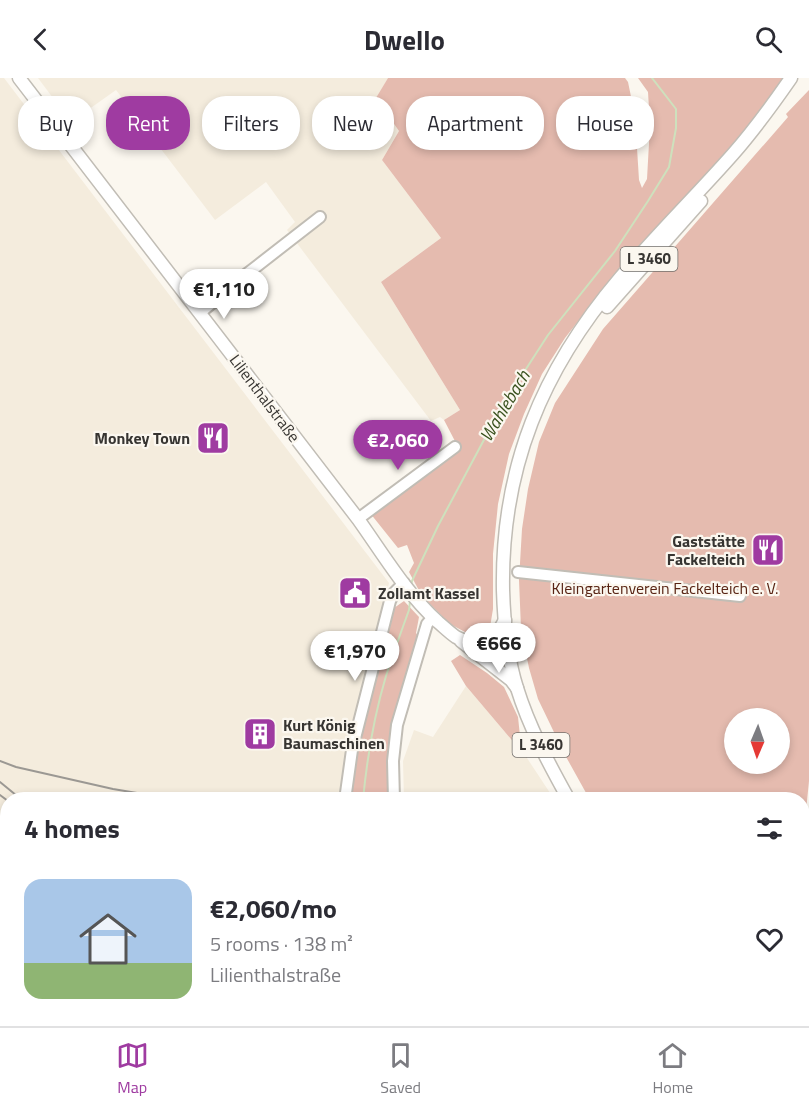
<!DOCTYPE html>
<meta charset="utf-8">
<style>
:root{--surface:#fff;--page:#f7f7f7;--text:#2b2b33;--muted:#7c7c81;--line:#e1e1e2;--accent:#9f3ba1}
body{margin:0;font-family:"Titillium Web",sans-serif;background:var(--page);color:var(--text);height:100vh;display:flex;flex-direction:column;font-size:22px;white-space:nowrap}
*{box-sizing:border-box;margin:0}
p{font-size:20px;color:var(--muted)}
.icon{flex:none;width:33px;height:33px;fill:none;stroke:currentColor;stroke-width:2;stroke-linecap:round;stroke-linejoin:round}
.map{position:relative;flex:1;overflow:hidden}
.sheet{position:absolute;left:0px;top:714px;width:810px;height:234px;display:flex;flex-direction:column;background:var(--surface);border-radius:24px 24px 0 0;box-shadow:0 3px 9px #0003}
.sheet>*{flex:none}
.hud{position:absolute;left:18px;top:18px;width:774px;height:54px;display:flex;gap:12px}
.needle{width:39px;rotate:182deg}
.tools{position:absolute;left:724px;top:630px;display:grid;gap:12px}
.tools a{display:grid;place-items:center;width:66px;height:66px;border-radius:50%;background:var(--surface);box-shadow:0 3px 9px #0003;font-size:30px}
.price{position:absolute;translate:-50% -51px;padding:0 14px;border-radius:21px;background:#fff;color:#222;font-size:20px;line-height:39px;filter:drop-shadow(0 2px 3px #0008)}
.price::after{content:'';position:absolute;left:50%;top:36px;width:18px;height:14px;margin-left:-9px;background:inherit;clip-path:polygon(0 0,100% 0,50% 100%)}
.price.active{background:var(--accent);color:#fff}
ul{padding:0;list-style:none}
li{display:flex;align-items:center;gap:18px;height:150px;padding:0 24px}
li span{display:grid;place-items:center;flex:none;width:168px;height:120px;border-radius:18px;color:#555}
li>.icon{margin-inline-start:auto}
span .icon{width:72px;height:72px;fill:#fffc;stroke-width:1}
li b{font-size:26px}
h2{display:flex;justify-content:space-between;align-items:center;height:72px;padding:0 24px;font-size:26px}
.tag{padding:0 21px;border-radius:24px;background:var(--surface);box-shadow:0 3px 9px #0003;font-size:21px;line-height:54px}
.tag.active{background:var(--accent);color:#fff}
header{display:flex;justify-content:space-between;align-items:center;height:78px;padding:0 24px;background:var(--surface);font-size:27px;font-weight:700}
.menu{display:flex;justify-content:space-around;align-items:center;height:84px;border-top:2px solid var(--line);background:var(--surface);font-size:16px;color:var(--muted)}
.menu a{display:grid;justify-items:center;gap:3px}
.menu .active{color:var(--accent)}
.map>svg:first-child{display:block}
</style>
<header><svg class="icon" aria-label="back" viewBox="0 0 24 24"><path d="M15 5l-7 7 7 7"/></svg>Dwello<svg class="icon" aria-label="search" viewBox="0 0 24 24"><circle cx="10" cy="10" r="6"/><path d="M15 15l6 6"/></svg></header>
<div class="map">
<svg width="809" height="948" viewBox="0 0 809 948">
<rect width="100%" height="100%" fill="#fbf7ef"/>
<g fill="#f4ecdd">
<polygon points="0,0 4,0 389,505 348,663 341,721 8,722 8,940 350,940 351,948 0,948"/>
<polygon points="38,0 388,0 377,20 399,53 382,82 441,160 381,204 460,332 444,342 440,339 431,343 287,152 295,144 266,104 215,142 116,12 71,44"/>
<polygon points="466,608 527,680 554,721 404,721 403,683 414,652 433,659"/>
<polygon points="809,829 809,948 787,948 789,941 802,940 802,874"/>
<polygon points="683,940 687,948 413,948 412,941"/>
</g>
<g fill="#e5bbaf" fill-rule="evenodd">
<polygon points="388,0 625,0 628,4 635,38 639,102 642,110 647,101 650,47 648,14 638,0 786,0 733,70 597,219 565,260 542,296 524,336 509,376 498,426 493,476 493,531 490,549 480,555 465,554 450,546 422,518 409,494 414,485 407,467 398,470 370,435 457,367 444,342 460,332 381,204 441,160 382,82 399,53 376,20"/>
<path d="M809 12V703L803 763 802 722H590L565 677 538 621 529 590 521 551 519 502 522 451 528 411 539 364 555 325 603 251 782 46 788 39 786 36ZM735 640H780V686H735Z"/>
<polygon points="404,523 419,539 416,555 418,558 387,683 388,721 349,722 355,674 394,530"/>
<polygon points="460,577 487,595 504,609 518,639 520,658 527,675 527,680 466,608 451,583"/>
<polygon points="361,941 398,941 398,948 363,948"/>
</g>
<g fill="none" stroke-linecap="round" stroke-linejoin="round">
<g stroke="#cee1bd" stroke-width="2">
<polyline points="411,508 412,503 438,448 502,328 548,257 615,173 648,123 669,89 676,50 676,31 652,0"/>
<path d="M363 722C367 680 374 638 386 598 393 576 401 554 409 532L410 523"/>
<polyline points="374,940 376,948"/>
</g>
<defs>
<g id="minor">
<polyline points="200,235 248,195 320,139"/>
<polyline points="358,441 455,369"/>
<polyline points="518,494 740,518"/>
<polyline points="345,722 352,672 390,523 394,515 404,505"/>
<polyline points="394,722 393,683 397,647 427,546 433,539"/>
<polyline points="225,940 235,948"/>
<polyline points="355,940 357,948"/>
<polyline points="406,940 406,948"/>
</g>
<g id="major">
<path d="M19 0 358 441C383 476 406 515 438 544 444 549 450 555 456 559 475 569 496 566 513 579"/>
<polyline points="607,229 701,123"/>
<polyline points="461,563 511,602 517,610"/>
<path d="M478 566C493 562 498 555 505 542"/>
<path d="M569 722C549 686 529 649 517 610 507 579 504 544 503 512 501 390 542 292 620 200 656 157 696 118 733 76 754 52 773 26 791 0"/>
<polyline points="702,940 706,948"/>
</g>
</defs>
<use href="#minor" stroke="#c1bdb5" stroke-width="14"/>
<use href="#major" stroke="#c1bdb5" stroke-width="15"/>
<use href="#minor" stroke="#fff" stroke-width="10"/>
<use href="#major" stroke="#fff" stroke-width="12"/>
<g stroke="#9b9893" stroke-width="2">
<polyline points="0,683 16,689 113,711 179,722"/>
<polyline points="0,704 22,722"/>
<polyline points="171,715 194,722"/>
<polyline points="0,717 8,723"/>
<polyline points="0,793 8,799"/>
<polyline points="802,839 809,775"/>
<polyline points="0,861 8,867"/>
<polyline points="0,878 8,884"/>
<polyline points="76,940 86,948"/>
<polyline points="101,940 110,948"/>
<polyline points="134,940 140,948"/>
<polyline points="297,940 306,948"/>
<polyline points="785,948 787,940"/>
</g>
</g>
<defs>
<symbol id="restaurant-square" viewBox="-11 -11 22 22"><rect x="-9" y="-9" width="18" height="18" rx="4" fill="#9f3ba1" stroke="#fbf7ef"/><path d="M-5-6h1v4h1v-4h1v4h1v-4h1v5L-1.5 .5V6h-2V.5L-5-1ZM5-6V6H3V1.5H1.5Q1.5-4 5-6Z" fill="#fff"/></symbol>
<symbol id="civic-square" viewBox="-11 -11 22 22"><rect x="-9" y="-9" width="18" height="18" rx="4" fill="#9f3ba1" stroke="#fbf7ef"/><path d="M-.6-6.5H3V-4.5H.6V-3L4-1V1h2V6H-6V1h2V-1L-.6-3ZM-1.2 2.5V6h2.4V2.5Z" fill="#fff"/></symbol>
<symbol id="building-square" viewBox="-11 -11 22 22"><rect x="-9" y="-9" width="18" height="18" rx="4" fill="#9f3ba1" stroke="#fbf7ef"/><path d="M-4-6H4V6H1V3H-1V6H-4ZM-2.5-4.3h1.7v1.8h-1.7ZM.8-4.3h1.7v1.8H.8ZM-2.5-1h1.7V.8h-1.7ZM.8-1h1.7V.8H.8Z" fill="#fff"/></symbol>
</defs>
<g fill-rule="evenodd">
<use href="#restaurant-square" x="194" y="341" width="38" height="38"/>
<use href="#restaurant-square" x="749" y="453" width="38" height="38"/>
<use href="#civic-square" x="336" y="496" width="38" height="38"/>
<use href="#building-square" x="241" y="637" width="38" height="38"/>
</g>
<g text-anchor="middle" stroke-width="4.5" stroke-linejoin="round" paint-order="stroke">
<g fill="#fbf7ef" stroke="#726f6b" stroke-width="1.5">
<rect x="620.5" y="169" width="57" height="24" rx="4.5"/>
<rect x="512.5" y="655" width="57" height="24" rx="4.5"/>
</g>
<g font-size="15" font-weight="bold" fill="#373532">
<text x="649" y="186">L 3460</text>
<text x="541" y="672">L 3460</text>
</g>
<g font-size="16" fill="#373532" stroke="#fbf7ef">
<text transform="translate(265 320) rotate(53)" y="6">Lilienthalstraße</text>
</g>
<g font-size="16" font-weight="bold" fill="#373532" stroke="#fbf7ef" text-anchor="end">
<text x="190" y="366">Monkey Town</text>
<text x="745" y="469">Gaststätte<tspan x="745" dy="18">Fackelteich</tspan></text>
<text x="378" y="521" text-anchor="start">Zollamt Kassel</text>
<text x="283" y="653" text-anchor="start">Kurt König<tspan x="283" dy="18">Baumaschinen</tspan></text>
</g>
<g font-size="16" fill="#582414" stroke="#fbf7ef">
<text x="665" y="516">Kleingartenverein Fackelteich e. V.</text>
</g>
<g font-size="18" font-style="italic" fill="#39511e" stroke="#fbf7ef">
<text transform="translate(505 328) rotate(-59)" y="6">Wahlebach</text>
</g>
</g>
</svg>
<div class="tools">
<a><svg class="needle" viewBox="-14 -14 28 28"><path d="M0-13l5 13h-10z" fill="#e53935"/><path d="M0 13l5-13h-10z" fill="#7c7c81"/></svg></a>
</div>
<b class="price" style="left:224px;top:242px">€1,110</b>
<b class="price active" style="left:398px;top:393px">€2,060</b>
<b class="price" style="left:499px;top:596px">€666</b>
<b class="price" style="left:355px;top:604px">€1,970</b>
<div class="hud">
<a class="tag">Buy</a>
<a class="tag active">Rent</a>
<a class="tag">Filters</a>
<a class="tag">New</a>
<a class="tag">Apartment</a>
<a class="tag">House</a>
</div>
<section class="sheet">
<h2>4 homes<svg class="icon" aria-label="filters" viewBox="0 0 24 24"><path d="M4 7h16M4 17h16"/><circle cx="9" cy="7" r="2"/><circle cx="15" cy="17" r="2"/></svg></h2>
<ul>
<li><span style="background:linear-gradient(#a9c7e8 70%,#8fb573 0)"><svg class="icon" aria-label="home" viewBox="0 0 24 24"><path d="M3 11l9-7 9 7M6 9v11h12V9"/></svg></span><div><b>€2,060/mo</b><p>5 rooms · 138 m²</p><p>Lilienthalstraße</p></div><svg class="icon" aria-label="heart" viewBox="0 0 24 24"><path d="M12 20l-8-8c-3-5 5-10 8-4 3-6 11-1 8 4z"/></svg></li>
</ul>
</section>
</div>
<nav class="menu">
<a class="active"><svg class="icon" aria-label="map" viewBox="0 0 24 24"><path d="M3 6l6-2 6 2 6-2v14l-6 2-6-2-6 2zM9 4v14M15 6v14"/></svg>Map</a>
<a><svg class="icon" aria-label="saved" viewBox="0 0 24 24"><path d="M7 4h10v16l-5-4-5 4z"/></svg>Saved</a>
<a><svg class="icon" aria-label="home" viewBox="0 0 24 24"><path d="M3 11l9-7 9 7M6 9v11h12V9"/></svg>Home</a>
</nav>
